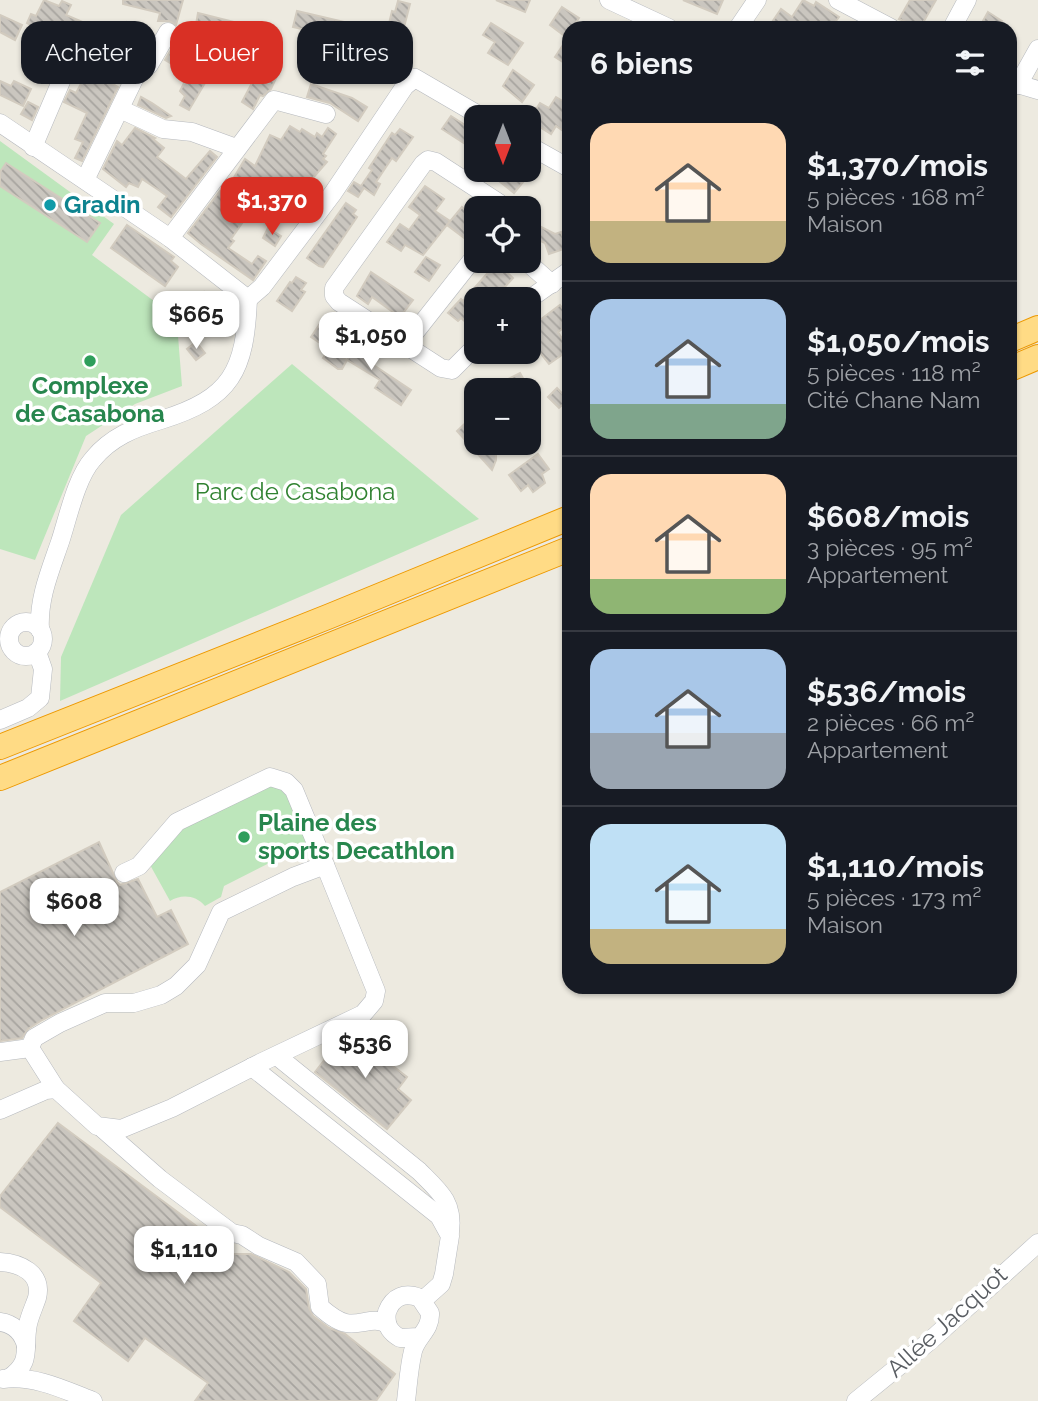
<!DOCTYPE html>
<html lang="fr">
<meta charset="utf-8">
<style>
:root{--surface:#171b24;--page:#242831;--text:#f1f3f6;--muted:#9ea1a6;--line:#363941;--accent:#d93025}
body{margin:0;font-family:Raleway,sans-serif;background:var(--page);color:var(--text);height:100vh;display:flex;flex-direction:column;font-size:26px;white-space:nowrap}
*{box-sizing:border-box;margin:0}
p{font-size:23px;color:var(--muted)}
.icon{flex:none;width:38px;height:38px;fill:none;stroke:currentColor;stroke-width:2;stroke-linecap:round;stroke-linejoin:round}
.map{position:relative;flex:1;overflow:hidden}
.side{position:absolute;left:562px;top:21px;width:455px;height:973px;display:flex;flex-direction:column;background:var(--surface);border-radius:21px;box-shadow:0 2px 5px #0004}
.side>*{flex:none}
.guide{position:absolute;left:21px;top:21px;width:436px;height:63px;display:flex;gap:14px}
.needle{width:46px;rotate:180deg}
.fabs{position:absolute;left:464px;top:105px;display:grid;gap:14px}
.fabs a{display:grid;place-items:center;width:77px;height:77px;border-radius:14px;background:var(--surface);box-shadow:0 2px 5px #0004;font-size:35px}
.price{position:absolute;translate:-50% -60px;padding:0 16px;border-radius:14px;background:#fff;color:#222;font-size:23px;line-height:46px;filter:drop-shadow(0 2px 4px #0008)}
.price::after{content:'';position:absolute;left:50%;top:42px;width:21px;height:16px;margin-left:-10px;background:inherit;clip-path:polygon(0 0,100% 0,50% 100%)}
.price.on{background:var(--accent);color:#fff}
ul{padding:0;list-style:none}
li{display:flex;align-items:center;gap:21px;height:175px;padding:0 28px}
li+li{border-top:2px solid var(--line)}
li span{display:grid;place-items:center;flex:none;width:196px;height:140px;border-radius:21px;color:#555}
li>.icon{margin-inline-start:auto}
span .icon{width:84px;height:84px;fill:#fffc;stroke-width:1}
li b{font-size:30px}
h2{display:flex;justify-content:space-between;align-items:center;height:84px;padding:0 28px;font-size:30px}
.chip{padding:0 24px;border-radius:21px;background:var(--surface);box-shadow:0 2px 5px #0004;font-size:24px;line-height:63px}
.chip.on{background:var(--accent);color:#fff}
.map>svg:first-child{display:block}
</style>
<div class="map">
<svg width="1038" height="1401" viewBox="0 0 1038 1401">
<defs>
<pattern id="building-back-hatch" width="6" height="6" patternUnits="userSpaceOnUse" patternTransform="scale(1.75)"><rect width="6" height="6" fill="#cac6bf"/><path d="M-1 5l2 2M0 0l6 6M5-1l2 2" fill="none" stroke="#a7a49f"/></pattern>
</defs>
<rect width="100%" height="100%" fill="#edeae0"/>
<g fill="#bde6bb">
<polygon points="0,141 114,224 92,255 158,304 178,336 182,386 135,404 86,436 35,560 0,549"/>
<polygon points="292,364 479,519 60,701 61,657 121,515"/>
<path d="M279 776 315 853 299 860 293 851 224 886 221 897 205 906C196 895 181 894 170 901L149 863 174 831Z"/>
</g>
<g fill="url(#building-back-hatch)" stroke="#d2cbbf" stroke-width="2">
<polygon points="44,0 59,6 62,1 71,5 66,15 92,26 85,40 75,35 61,58 59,56 56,61 36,49 46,33 27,23 31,14 36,16"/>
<polygon points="123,0 183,0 176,25 169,21 158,21 160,13 123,4"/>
<polygon points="496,0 530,0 525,12"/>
<polygon points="683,0 723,0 717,14"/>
<polygon points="803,0 814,6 816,2 839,17 836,21 847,28 768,28 781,9 792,17"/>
<polygon points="910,0 936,0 920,28 899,19"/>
<polygon points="398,1 410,4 402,35 389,49 293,27 297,11 387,32 392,11 395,12"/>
<polygon points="562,7 579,18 572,28 569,28 566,37 550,25"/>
<polygon points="988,12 1002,21 998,28 979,28"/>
<polygon points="198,13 278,33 273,49 195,30"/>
<polygon points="0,15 22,25 15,40 0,32"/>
<polygon points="127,22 139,27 133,41 139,44 130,64 113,56"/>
<polygon points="491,23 523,43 508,65 488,53 495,42 483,35"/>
<polygon points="569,36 569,66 555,57"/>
<polygon points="177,40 190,48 186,56 190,59 184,71 165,60"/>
<polygon points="220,47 233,52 226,68 214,62"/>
<polygon points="262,64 276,70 277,76 271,89 263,96 260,95 253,109 242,102"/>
<polygon points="89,69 118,87 82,161 75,158 83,142 75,139 87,113 64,102 70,90 76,93"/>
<polygon points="191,69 208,78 189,110 180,105 185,96 180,91"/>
<polygon points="513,70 534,85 522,102 503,86"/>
<polygon points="0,81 11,86 14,81 31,89 23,106 0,95"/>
<polygon points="311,84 352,98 367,107 358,121 330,103 307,97"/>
<polygon points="141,97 152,103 171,116 166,118 138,105"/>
<polygon points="556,97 569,105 569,135 556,126 551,134 529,120 540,103 549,108"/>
<polygon points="28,102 38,107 32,120 21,114"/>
<polygon points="451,116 476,132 476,151 442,129"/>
<polygon points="290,126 300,132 302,129 315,137 317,133 322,137 328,128 336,134 323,154 326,156 323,159 327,162 305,187 289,211 262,194 254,210 252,209 231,239 234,241 228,248 252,264 258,256 266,261 253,280 201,244 188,233 220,191 224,194 245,159 255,166 270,135 281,140"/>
<polygon points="135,128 155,138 153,139 164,148 157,157 186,179 210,151 217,157 171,217 158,207 167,196 160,191 142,179 138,187 129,183 126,187 103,169 117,141 122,145"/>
<polygon points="400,129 413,137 396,161 392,158 376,182 380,184 374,195 364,188 358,197 348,191 354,182 361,186 372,170 369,168 386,142 392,133 395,135"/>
<polygon points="6,163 100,223 87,242 0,186 0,172"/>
<polygon points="485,170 533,170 514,193"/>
<polygon points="425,186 444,199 435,211 450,221 423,255 405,245 401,251 387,242 400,224 409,230 420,215 409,207"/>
<polygon points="346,203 356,210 353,214 357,217 323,267 319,266 307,258"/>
<polygon points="462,207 476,218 476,224 464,238 447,225"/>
<polygon points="533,223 555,234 561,232 567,248 549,254 545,243 528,235"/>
<polygon points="127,225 174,257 171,261 178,267 165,286 111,248"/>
<polygon points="268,228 281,236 275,246 263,238"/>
<polygon points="426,257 440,265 429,281 415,272"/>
<polygon points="493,267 498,271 501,267 513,278 494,299 476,299 476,331 461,318 458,321 448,313 461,299 463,301"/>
<polygon points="371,272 413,300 400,317 372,297 368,304 357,296"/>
<polygon points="296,277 306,283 301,290 305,292 292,311 277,301 290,282 292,283"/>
<polygon points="204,292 216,311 207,319 190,303"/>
<polygon points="560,305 569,317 569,324 558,332 569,350 549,364 534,345 528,350 528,329"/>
<polygon points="321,322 339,333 329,349 311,337"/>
<polygon points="196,342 205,353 196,360 187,349"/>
<polygon points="358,343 378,355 372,364 411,390 401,405 375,388 380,380 347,360 342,369 338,369 323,358 329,349 347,360"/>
<polygon points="520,373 524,380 526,379 532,390 506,390 502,382"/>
<polygon points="557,388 568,400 559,408 548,397"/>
<polygon points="476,413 476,443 494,443 499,449 496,452 496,460 492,470 457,431"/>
<polygon points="538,454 549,469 542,474 545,483 533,492 528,485 521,491 509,475"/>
<polygon points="99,842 117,882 120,885 138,879 157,917 171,910 188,944 42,1020 28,1029 22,1038 0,1041 0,892"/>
<polygon points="350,1033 407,1077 398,1089 411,1100 387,1129 315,1072 343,1036"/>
<polygon points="58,1123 234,1254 251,1254 289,1272 306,1289 309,1308 313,1316 329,1328 345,1334 395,1374 376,1401 195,1401 208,1383 145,1338 128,1361 74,1321 101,1283 0,1207 0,1196"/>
</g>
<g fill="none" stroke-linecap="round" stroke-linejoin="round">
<defs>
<g id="minor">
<polyline points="609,0 669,28"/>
<polyline points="838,0 891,28"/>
<polyline points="738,28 757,0"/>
<polyline points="952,28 967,0"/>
<polyline points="1010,82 1038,90"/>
<polyline points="1018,85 1038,49"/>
<polyline points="120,109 163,129 192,132 236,148"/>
<polyline points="0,123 170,238 248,299"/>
<polyline points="528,145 569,168"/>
<polyline points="33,147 65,72"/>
<polyline points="85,180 135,77 149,65 168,32"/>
<polyline points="170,238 274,100 326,114"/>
<polyline points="526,261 552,284"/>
<polyline points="248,299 262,287 333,193 405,86 415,78 482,117"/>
<polyline points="528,300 569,271"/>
<polyline points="405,345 476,255"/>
<polyline points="476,346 452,370 441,368 339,302 334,296 334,288 423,164 428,160 436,162 499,203 503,208"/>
<circle cx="26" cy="639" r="17"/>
<path d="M40 630C38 599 50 571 60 542 68 518 76 478 93 459 111 437 134 428 161 420 232 398 245 371 248 299"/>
<polyline points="0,720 28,708 40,698 43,669 37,652"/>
<polyline points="124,873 139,866 177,822 270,777 286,782 294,790 325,865"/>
<polyline points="0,1052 30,1048 56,1089"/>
<path d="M277 1056 419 1171C439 1191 454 1202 450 1232"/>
<polyline points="252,1067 439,1216 450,1236 444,1274 441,1284 423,1300"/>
<polyline points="0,1110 46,1090 56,1089 97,1126 121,1129 172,1108 260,1063 363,1014 374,1001 376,991 325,865 293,877 221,912 197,965 176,986 161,995 134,1003 105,1003 60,1023 34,1038 30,1048"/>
<path d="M103 1129 160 1179 232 1233 242 1235 259 1246 296 1262 317 1284 320 1307C327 1313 336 1321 346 1323 361 1326 373 1316 387 1324"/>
<path d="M0 1262C20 1263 43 1273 37 1298 34 1307 30 1315 28 1324 23 1348 33 1362 9 1378"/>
<path d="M0 1322C14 1324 23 1333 26 1346"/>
<path d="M3 1379C34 1375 65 1390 93 1401"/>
<path d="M406 1401C408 1385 409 1367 413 1351 417 1336 431 1330 430 1313L420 1298C405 1292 393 1296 387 1312 385 1324 389 1332 400 1338L418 1337"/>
<polyline points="856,1401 931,1340 1038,1243"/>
</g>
<g id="highway">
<polyline points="1010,340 1038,328"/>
<polyline points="1010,369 1038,357"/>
<polyline points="0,747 330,616 569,518"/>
<polyline points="0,778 569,549"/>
</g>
</defs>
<use href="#minor" stroke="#b6b9be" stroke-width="19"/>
<use href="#highway" stroke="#ed9900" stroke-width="26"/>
<use href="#minor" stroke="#fff" stroke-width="18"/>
<use href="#highway" stroke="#ffdb85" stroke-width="24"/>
</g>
<circle fill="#0f9aa8" stroke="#fff" stroke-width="2.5" cx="50" cy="205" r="7"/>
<g fill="#2e9e5b" stroke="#fff" stroke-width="2.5">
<circle cx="90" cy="361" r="7"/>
<circle cx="244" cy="837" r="7"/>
</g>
<g text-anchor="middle" stroke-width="7" stroke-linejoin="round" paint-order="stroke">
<g font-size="24" font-weight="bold" fill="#0d838f" stroke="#fff" text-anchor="start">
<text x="64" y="213">Gradin</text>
</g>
<g font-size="24" font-weight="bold" fill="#27864d" stroke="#fff">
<text x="90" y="394">Complexe<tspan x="90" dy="28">de Casabona</tspan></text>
<text x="258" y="831" text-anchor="start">Plaine des<tspan x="258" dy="28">sports Decathlon</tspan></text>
</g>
<g font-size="24" fill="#308231" stroke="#fff">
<text x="295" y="500">Parc de Casabona</text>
</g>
<g font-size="24" fill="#595d62" stroke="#fff">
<text transform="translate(947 1322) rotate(-42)" y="8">Allée Jacquot</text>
</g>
</g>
</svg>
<div class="fabs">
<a><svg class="needle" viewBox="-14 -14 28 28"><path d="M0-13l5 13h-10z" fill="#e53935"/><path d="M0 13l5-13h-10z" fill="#9ea1a6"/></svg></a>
<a><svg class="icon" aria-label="locate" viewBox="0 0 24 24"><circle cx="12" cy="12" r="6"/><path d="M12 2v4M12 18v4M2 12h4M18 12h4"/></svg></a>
<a>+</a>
<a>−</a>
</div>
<b class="price on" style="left:272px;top:237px">$1,370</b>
<b class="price" style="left:196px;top:351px">$665</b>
<b class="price" style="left:371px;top:372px">$1,050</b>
<b class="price" style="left:74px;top:938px">$608</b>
<b class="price" style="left:365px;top:1080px">$536</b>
<b class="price" style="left:184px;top:1286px">$1,110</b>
<div class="guide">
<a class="chip">Acheter</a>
<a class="chip on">Louer</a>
<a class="chip">Filtres</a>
</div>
<section class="side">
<h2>6 biens<svg class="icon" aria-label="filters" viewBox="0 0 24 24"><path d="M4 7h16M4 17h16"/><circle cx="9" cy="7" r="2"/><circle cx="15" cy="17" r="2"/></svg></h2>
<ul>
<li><span style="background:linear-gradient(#ffd9b3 70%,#c2b280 0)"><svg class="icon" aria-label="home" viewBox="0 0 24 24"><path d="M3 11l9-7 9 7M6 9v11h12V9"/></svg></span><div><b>$1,370/mois</b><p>5 pièces · 168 m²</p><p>Maison</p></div></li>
<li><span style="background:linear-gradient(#a9c7e8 75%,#7fa58c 0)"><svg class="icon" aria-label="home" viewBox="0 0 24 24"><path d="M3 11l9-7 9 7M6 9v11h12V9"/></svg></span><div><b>$1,050/mois</b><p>5 pièces · 118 m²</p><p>Cité Chane Nam</p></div></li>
<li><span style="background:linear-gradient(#ffd9b3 75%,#8fb573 0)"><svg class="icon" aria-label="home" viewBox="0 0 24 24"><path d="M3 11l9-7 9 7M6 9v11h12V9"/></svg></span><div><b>$608/mois</b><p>3 pièces · 95 m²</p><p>Appartement</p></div></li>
<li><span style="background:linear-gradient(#a9c7e8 60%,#9aa5b1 0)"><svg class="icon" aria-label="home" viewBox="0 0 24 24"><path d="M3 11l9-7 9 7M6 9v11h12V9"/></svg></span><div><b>$536/mois</b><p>2 pièces · 66 m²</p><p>Appartement</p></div></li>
<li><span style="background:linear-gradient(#bfe0f5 75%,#c2b280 0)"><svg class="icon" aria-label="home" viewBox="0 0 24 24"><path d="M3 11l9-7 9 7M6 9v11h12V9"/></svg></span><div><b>$1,110/mois</b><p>5 pièces · 173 m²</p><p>Maison</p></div></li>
</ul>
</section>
</div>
